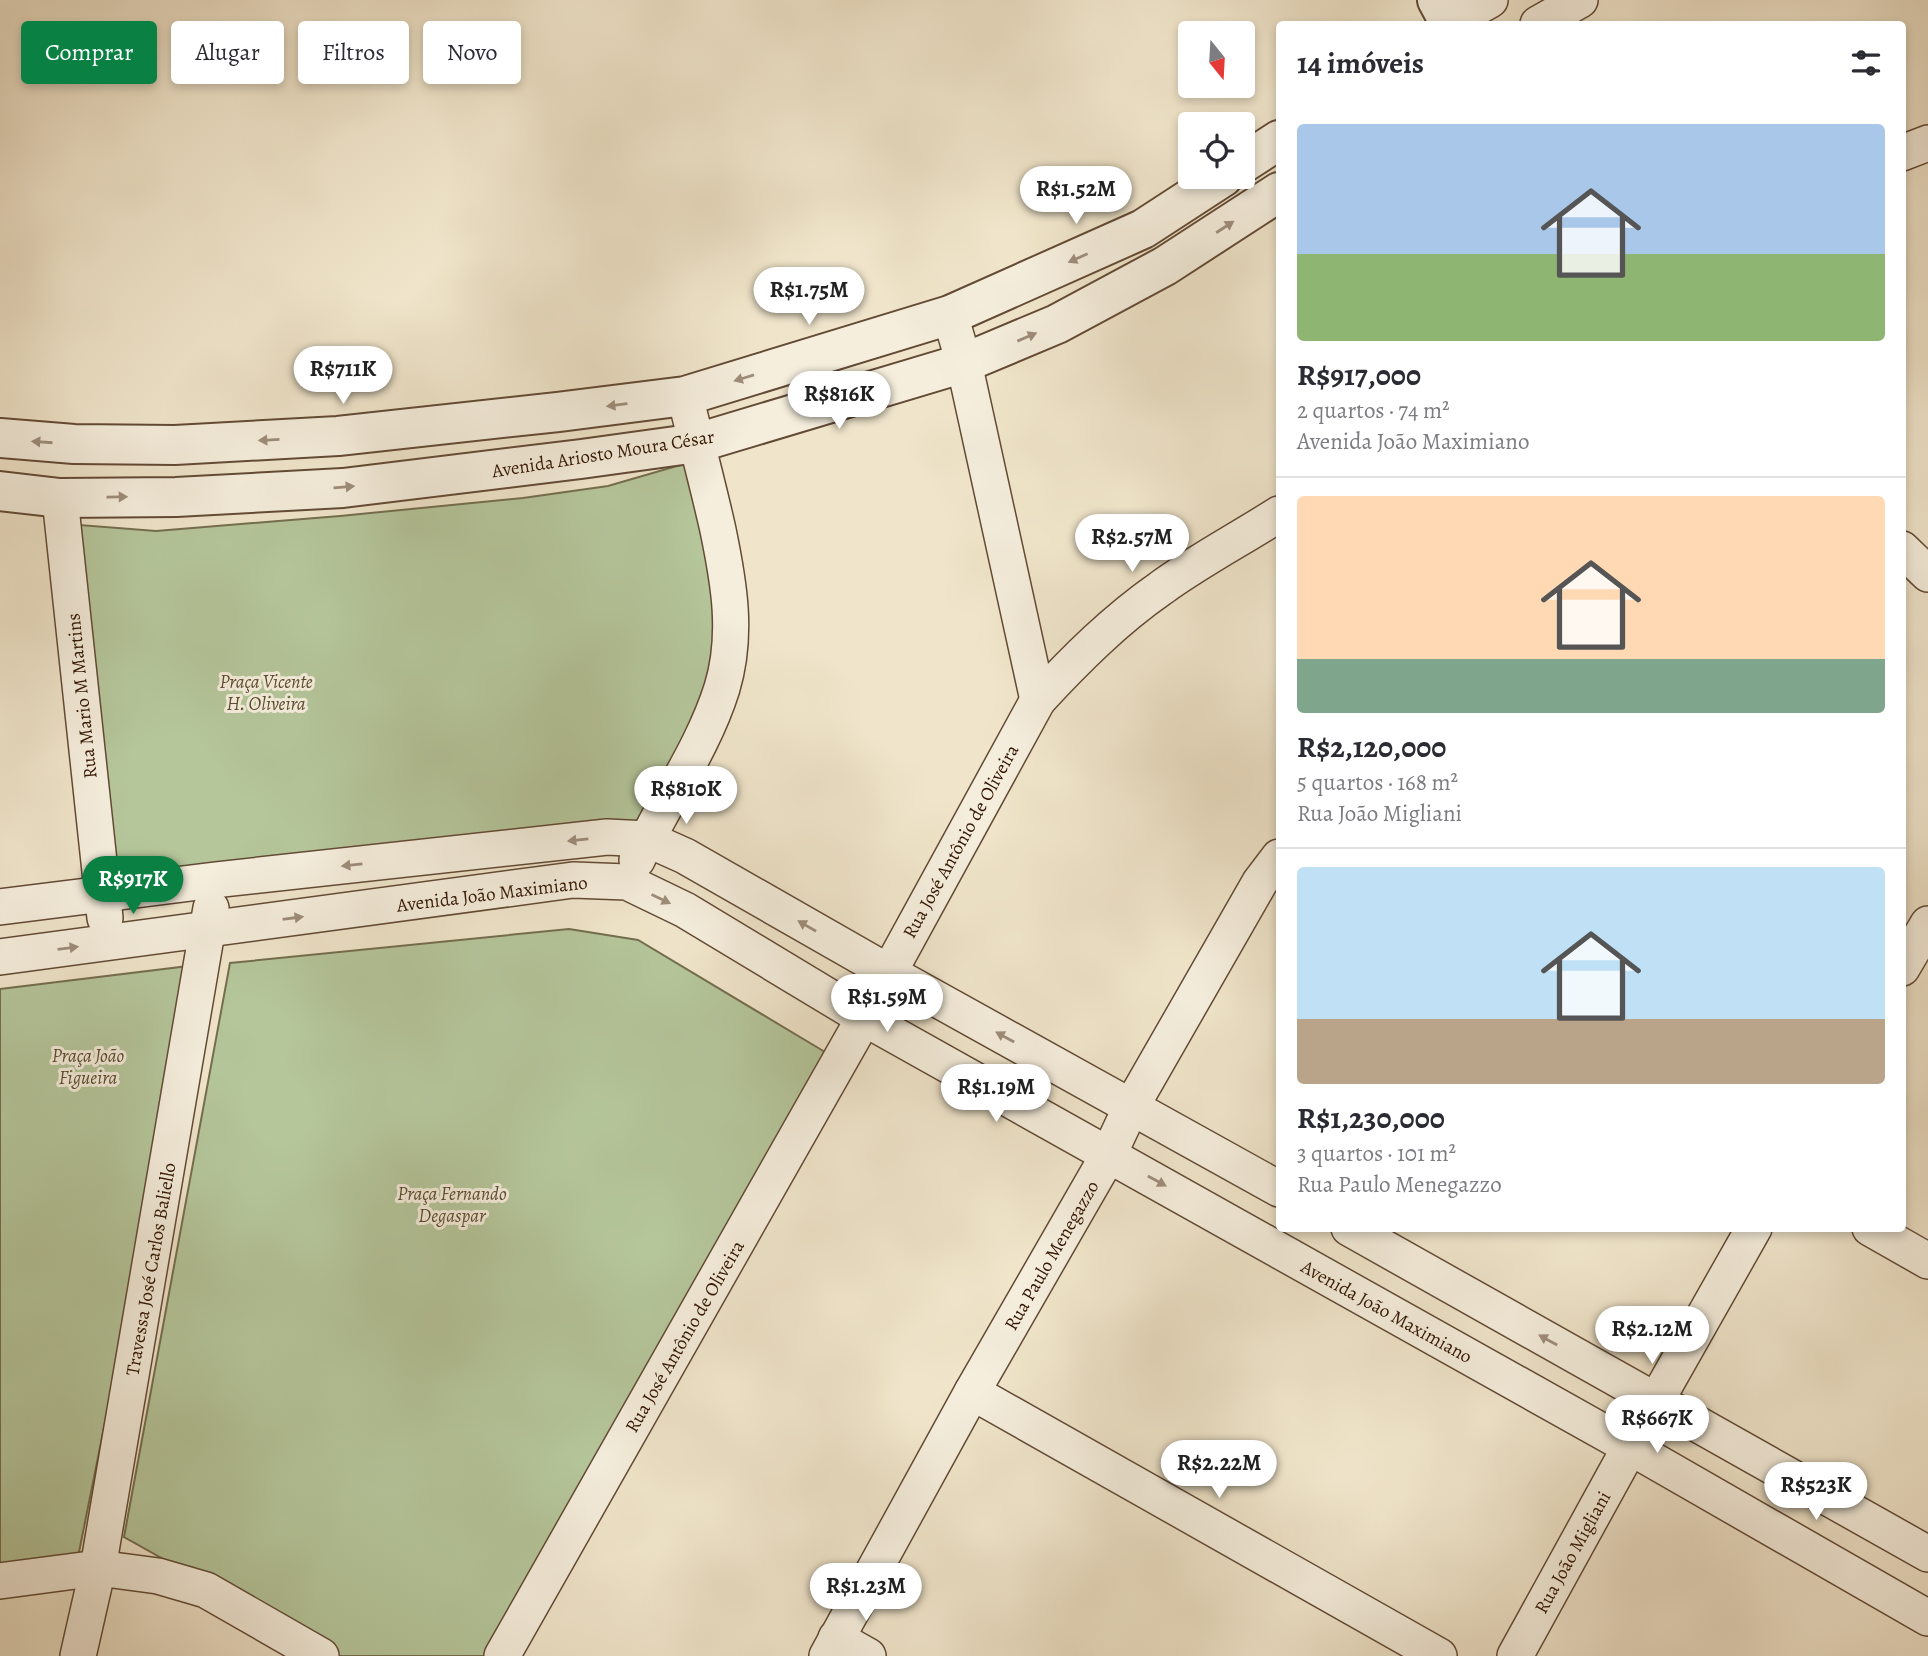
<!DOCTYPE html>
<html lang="pt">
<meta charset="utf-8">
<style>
:root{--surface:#fff;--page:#f2f2f3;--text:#2b2b33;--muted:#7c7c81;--line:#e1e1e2;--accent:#0b8043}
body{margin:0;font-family:Alegreya,serif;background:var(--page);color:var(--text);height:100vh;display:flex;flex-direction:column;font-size:26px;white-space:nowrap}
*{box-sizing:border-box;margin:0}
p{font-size:23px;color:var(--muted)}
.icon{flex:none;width:38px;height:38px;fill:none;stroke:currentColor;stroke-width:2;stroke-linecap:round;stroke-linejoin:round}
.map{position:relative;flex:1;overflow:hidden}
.details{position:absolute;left:1276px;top:21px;width:630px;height:1211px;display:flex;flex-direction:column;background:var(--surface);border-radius:7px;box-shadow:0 4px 10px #0003}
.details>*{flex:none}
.top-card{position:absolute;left:21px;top:21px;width:665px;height:63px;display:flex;gap:14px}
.needle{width:46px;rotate:162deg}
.buttons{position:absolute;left:1178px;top:21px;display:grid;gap:14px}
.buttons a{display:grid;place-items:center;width:77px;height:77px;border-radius:7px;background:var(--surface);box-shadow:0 4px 10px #0003;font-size:35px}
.price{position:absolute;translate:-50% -60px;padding:0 16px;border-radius:24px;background:#fff;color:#222;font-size:23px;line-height:46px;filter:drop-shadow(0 2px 4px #0008)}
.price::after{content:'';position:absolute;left:50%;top:42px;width:21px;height:16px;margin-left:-10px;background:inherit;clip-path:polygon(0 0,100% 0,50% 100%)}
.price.active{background:var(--accent);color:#fff}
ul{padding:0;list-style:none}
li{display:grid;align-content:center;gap:14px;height:371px;padding:0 21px}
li+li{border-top:2px solid var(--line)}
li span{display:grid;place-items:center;height:217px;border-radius:7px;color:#555}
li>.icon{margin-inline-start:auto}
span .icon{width:126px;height:126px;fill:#fffc;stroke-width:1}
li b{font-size:30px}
h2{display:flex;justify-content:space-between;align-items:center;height:84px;padding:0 21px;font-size:30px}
.pill{padding:0 24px;border-radius:7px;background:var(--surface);box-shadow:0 4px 10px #0003;font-size:24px;line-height:63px}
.pill.active{background:var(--accent);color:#fff}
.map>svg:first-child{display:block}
</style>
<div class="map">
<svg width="1928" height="1656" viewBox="0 0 1928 1656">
<rect width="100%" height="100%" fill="#f0e5cb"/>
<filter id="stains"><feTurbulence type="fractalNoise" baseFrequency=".00286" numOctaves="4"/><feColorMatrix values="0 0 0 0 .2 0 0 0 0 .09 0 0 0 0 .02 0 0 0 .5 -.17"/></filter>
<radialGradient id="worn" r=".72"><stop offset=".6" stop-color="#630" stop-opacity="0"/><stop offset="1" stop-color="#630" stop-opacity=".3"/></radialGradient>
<g fill="#b5c69b" stroke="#746e4f" stroke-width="2">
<polygon points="694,461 719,581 710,666 686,751 641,822 111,880 80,525 156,531 340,516 523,498 608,486"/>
<polygon points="569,929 638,940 835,1058 494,1656 336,1656 124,1537 230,963"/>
<polygon points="197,965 77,1562 0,1572 0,989"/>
</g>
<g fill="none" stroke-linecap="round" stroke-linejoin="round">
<defs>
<g id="minor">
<polyline points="1449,23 1490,0"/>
<polyline points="1538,24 1580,0"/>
<polyline points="1902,153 1928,143"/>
<polyline points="60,498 105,918"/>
<polyline points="1902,549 1928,574"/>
<path d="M1038 700C1076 659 1115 620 1161 588 1198 561 1240 539 1279 514"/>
<path d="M637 860C664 802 703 749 722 688 738 635 729 583 718 530 708 485 696 441 685 396"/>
<polyline points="0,907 215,880 607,837 647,839 685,856 888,972 1279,1189"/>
<polyline points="0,957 573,880 627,882 685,910 864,1018 1630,1447 1928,1618"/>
<polyline points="1902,968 1928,924"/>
<polyline points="1349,1228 1928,1554"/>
<polyline points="1870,1228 1928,1261"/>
<polyline points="972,1392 1439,1656"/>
<polyline points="0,1581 98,1568 158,1576 206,1590 321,1656"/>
<polyline points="836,1638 868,1656"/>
<polyline points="78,1656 98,1568 211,908"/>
<polyline points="502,1656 864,1018 1038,700 964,363 950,315"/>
<polyline points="827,1656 972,1392 1109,1154 1131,1107 1260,882 1279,857"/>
<polyline points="1515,1656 1630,1447 1754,1228"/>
</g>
<g id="tertiary">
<polyline points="1437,0 1450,24"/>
<polyline points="1242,164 1279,140"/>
<polyline points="0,438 74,444 175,445 338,436 558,412 685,396 950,315 1143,229 1223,177"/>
<polyline points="0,491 60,498 176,497 343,488 581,459 697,443 964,363 1057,324 1165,266 1279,192"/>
</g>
</defs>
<use href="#minor" stroke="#634a35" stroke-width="38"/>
<use href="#tertiary" stroke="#634a35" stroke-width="42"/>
<use href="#minor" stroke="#f5eedd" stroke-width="35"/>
<use href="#tertiary" stroke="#f5eedd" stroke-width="38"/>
</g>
<defs><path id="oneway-solid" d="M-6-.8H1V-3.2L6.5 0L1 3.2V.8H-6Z" transform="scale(1.75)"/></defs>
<g fill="#9e8d7b">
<use href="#oneway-solid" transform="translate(1225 227) rotate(-33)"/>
<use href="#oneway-solid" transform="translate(1078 258) rotate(156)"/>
<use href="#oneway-solid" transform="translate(1027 337) rotate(-23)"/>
<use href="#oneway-solid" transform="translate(744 378) rotate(163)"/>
<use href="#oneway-solid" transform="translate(617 405) rotate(173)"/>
<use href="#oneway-solid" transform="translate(269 440) rotate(177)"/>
<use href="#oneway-solid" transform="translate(42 442) rotate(-176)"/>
<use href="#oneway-solid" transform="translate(344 487) rotate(-5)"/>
<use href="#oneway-solid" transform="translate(117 497) rotate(-1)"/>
<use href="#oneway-solid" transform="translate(578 840) rotate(174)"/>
<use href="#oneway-solid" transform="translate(352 865) rotate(174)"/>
<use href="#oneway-solid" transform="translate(661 899) rotate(26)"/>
<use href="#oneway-solid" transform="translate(293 918) rotate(-8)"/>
<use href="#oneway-solid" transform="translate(807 926) rotate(-150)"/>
<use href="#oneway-solid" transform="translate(68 948) rotate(-7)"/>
<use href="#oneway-solid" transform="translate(1005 1037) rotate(-151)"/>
<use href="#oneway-solid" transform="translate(1157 1181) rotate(29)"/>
<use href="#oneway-solid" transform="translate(1548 1340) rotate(-151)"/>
</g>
<g text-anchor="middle" stroke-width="6" stroke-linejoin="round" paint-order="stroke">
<g font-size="19" fill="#341703" stroke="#f5eedd">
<text transform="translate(603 453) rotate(-9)" y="7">Avenida Ariosto Moura César</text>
<text transform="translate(81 696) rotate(-96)" y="7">Rua Mario M Martins</text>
<text transform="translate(960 841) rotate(-61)" y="7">Rua José Antônio de Oliveira</text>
<text transform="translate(492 893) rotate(-7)" y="7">Avenida João Maximiano</text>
<text transform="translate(1051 1255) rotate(-60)" y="7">Rua Paulo Menegazzo</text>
<text transform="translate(150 1269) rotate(-80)" y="7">Travessa José Carlos Baliello</text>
<text transform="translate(1387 1311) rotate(29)" y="7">Avenida João Maximiano</text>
<text transform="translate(684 1336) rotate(-60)" y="7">Rua José Antônio de Oliveira</text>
<text transform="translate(1572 1552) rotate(-61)" y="7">Rua João Migliani</text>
</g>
<g font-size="19" font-style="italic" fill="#5b4c31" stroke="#f5eedd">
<text x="266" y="688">Praça Vicente<tspan x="266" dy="22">H. Oliveira</tspan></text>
<text x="88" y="1062">Praça João<tspan x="88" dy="22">Figueira</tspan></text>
<text x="452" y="1200">Praça Fernando<tspan x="452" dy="22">Degaspar</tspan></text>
</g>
</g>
<rect width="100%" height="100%" filter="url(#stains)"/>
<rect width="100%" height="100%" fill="url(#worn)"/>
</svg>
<div class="buttons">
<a><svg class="needle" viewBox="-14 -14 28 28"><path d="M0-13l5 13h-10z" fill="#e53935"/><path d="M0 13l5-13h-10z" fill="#7c7c81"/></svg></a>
<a><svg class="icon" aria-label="locate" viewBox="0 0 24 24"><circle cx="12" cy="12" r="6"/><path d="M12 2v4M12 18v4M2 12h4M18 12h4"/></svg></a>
</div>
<b class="price" style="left:1076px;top:226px">R$1.52M</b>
<b class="price" style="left:809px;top:327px">R$1.75M</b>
<b class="price" style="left:343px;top:406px">R$711K</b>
<b class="price" style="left:839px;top:431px">R$816K</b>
<b class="price" style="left:1132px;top:574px">R$2.57M</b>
<b class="price" style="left:686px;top:826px">R$810K</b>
<b class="price active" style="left:133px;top:916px">R$917K</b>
<b class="price" style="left:887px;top:1034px">R$1.59M</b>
<b class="price" style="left:996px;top:1124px">R$1.19M</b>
<b class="price" style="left:1652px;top:1366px">R$2.12M</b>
<b class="price" style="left:1657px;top:1455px">R$667K</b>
<b class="price" style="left:1219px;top:1500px">R$2.22M</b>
<b class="price" style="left:1816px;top:1522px">R$523K</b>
<b class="price" style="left:866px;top:1623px">R$1.23M</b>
<div class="top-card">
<a class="pill active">Comprar</a>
<a class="pill">Alugar</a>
<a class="pill">Filtros</a>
<a class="pill">Novo</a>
</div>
<section class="details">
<h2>14 imóveis<svg class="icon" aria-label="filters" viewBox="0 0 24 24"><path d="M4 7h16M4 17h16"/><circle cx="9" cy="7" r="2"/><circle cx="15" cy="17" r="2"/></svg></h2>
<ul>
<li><span style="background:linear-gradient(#a9c7e8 60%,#8fb573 0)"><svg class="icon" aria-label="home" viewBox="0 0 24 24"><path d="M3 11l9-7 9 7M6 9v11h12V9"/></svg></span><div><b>R$917,000</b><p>2 quartos · 74 m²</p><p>Avenida João Maximiano</p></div></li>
<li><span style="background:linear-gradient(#ffd9b3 75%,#7fa58c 0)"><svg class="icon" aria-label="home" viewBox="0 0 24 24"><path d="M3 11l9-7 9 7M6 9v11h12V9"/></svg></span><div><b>R$2,120,000</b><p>5 quartos · 168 m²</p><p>Rua João Migliani</p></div></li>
<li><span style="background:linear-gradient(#bfe0f5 70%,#b9a48a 0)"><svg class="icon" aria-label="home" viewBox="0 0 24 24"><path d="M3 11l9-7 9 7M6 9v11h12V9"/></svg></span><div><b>R$1,230,000</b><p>3 quartos · 101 m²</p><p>Rua Paulo Menegazzo</p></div></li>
</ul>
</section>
</div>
